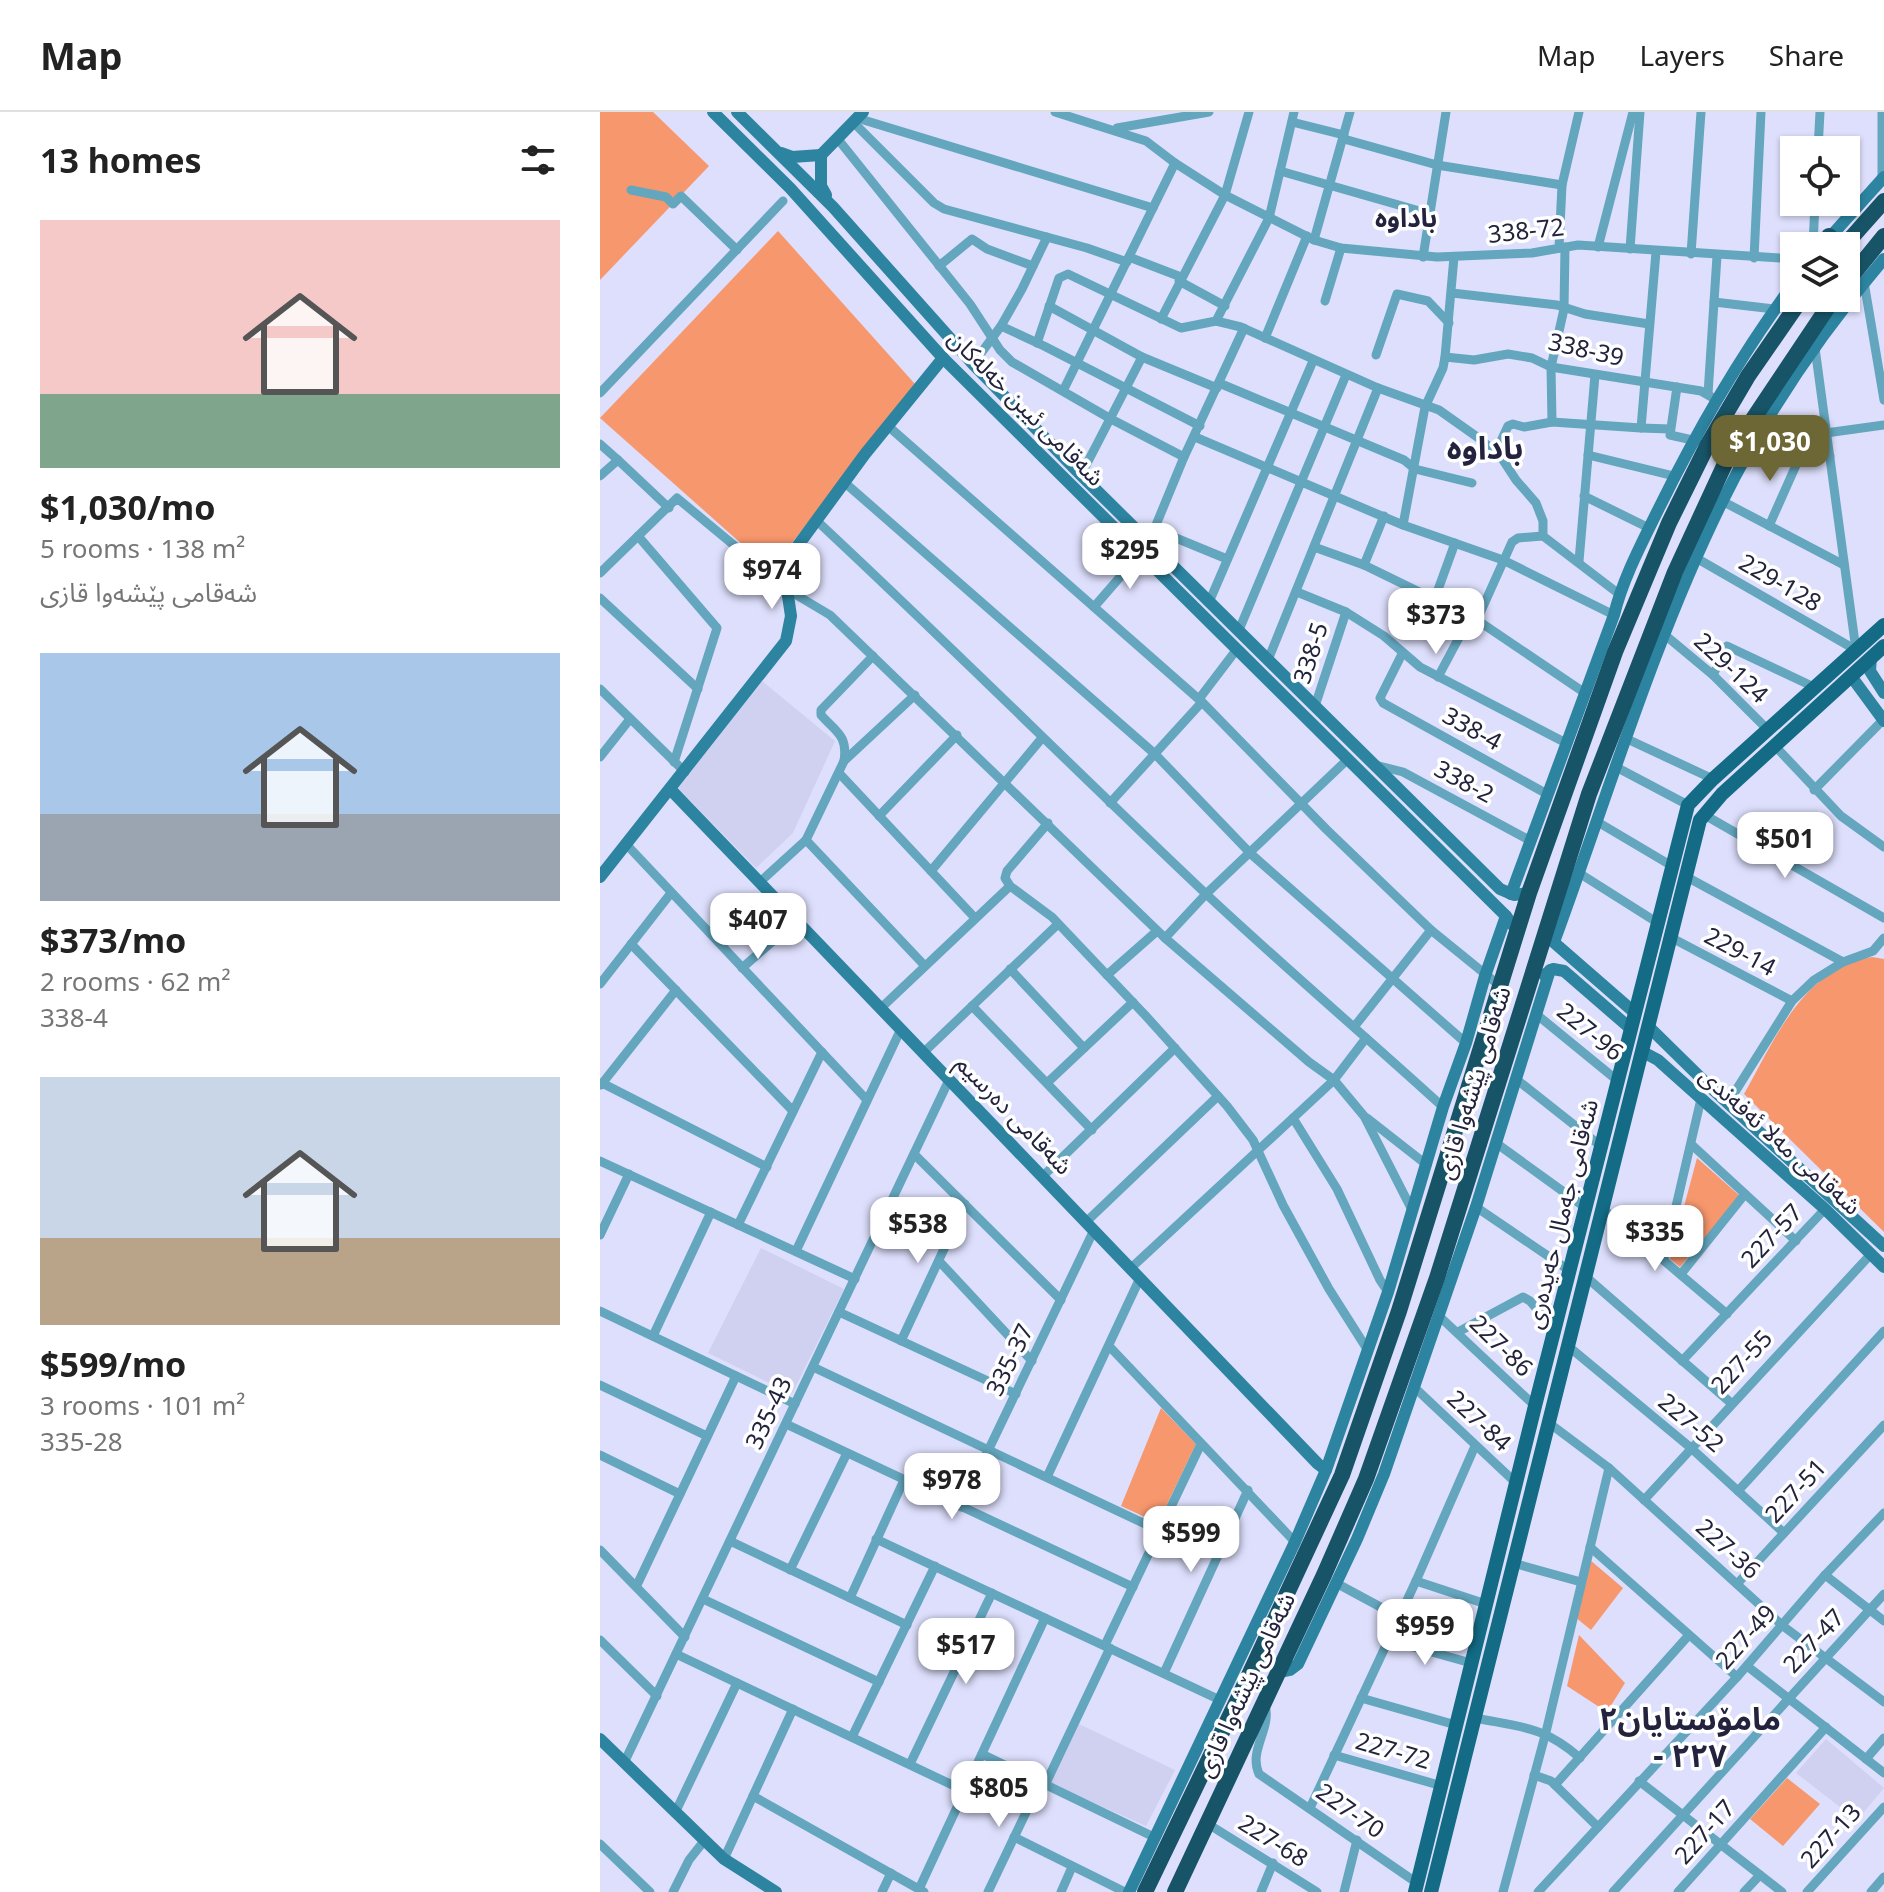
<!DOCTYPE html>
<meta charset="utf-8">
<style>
:root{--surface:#fff;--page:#f6f6f6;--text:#222;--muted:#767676;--line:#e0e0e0;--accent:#6c6734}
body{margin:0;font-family:"Noto Sans","Noto Sans Arabic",sans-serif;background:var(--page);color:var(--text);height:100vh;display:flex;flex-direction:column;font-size:30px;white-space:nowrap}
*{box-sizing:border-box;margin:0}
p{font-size:26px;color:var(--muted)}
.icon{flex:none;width:44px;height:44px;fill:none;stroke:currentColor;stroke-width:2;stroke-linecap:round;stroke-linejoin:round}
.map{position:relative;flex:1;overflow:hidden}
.panel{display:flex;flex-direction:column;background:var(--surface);width:600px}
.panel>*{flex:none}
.tools{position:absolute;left:1180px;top:24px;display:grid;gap:16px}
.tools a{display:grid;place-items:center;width:80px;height:80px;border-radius:0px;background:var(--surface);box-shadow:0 2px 6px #0004;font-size:40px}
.price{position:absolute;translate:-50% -68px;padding:0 18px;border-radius:16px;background:#fff;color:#222;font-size:26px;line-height:52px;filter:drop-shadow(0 2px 4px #0008)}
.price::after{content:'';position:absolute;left:50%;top:48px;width:24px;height:18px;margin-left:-12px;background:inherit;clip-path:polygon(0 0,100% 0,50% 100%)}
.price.active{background:var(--accent);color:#fff}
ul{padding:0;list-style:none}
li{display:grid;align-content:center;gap:16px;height:424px;padding:0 40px}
li span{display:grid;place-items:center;height:248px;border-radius:0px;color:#555}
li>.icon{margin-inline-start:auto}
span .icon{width:144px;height:144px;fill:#fffc;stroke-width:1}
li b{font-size:34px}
h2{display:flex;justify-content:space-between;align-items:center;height:96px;padding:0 40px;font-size:34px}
header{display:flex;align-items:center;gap:48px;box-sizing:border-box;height:112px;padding:0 40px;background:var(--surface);border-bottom:2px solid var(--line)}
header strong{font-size:38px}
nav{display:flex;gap:44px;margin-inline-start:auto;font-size:28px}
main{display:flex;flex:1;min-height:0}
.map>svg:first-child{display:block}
</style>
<header>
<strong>Map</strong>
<nav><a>Map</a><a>Layers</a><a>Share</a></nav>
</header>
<main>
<section class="panel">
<h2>13 homes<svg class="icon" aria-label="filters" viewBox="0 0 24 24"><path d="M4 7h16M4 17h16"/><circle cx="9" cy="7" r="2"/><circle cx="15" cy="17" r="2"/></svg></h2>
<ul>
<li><span style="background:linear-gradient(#f6c9c9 70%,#7fa58c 0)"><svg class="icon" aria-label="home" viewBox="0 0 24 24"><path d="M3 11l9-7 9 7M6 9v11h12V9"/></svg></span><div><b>$1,030/mo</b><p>5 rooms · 138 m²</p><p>شەقامی پێشەوا قازی</p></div></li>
<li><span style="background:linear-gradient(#a9c7e8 65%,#9aa5b1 0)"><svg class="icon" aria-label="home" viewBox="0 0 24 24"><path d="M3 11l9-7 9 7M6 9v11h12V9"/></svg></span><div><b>$373/mo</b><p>2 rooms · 62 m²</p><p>338-4</p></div></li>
<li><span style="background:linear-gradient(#c9d6e8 65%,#b9a48a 0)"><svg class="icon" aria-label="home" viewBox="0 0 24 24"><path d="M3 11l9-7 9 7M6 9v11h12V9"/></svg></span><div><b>$599/mo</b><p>3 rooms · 101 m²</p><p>335-28</p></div></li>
</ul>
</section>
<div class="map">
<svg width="1284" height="1780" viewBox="0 0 1284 1780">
<rect width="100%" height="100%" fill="#dddffc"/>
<g fill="#d0d1f1">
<polygon points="162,569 235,629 193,721 156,756 77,675"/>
<polygon points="161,1136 244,1177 192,1282 108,1241"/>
<polygon points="477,1611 575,1658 546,1714 447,1670"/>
<polygon points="1226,1627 1284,1676 1257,1708 1196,1661"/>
</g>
<g fill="#f7976e">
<polygon points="0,0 53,0 109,54 0,168"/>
<polygon points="178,119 315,272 171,458 0,306"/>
<path d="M1272 845 1284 847V1120L1144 982C1174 929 1203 856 1272 845Z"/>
<polygon points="1097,1046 1140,1084 1080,1155 1070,1147"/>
<polygon points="561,1296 596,1332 558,1411 521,1394"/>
<polygon points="990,1448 1023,1476 991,1518 975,1505"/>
<polygon points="979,1523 1025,1571 1007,1600 967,1574"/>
<polygon points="1187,1666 1220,1692 1183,1734 1150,1707"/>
</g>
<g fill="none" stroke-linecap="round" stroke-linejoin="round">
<g stroke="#64a6be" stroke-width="9">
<polyline points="455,0 546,29 575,51 625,83 714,128 741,136 837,145 932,141 978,133 1194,147"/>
<polyline points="1282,0 1282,67"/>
<polyline points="257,6 553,96"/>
<polyline points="253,10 334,91 344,97 487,136 527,150"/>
<polyline points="692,10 744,23"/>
<polyline points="517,16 609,0"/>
<polyline points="237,26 370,192 400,238 412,250 511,307 584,345"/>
<polyline points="744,27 837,53 962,73"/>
<polyline points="1218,38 1220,0"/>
<polyline points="680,59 830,102"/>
<polyline points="31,78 66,85 73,92 81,84 137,138"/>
<polyline points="714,128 750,0"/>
<polyline points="1213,134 1215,90"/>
<polyline points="998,135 1033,0"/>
<polyline points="959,136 962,73 979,0"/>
<polyline points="1030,137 1040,0"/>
<polyline points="1091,142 1101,0"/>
<polyline points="529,145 581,165"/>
<polyline points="823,145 846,0"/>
<polyline points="1154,146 1161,0"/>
<polyline points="339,154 372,127 387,137 433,154"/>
<polyline points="579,169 625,194"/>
<polyline points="1264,170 1284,288"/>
<polyline points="852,181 957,193 985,202 1049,212"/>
<polyline points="725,189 741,136"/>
<polyline points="1114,190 1174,197"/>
<polyline points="449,194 542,245 617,276"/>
<polyline points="561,207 625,83 649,0"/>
<polyline points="616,209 669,106 694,0"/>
<polyline points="401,214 422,177 447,125"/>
<polyline points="665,226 707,124"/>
<polyline points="437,231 459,166 468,162 581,216 616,209 641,215 778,276 839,298 880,327 901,345 916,368 936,391 943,409 943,424 1019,482"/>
<polyline points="1215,236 1256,538"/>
<polyline points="776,243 797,182 828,189 849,211"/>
<polyline points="845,245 874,248 908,242 932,246 951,255 1101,279 1115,287"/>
<polyline points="373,252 401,214 444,234 600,314"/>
<polyline points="619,271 804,348 815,357 872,371"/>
<polyline points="1077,275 1070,323 1097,329"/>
<polyline points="463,279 575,51"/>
<polyline points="0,281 183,89"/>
<polyline points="1108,282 1117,144"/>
<polyline points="952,310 951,255 964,197 965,135"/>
<polyline points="288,314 602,590 726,717 831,818 900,874"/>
<polyline points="1041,316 1070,317"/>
<polyline points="1226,321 1284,313"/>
<polyline points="595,325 803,413 903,448 1014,503"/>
<polyline points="0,332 18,348"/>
<polyline points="1151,335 1230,344"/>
<polyline points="895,342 908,314 913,312 924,315 952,310 1041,316 1056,140"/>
<polyline points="988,343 1074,364"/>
<polyline points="481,363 542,245"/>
<polyline points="0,364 18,348 69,396"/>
<polyline points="244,370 555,642 651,742 866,931"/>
<polyline points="984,384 1049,416"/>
<polyline points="1122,389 1244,453"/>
<path d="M217 409C348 531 475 658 605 781 683 854 764 923 843 995"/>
<polyline points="803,413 825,295 843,256 845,245 854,145"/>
<polyline points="1169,414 1201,342"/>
<polyline points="554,417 627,447"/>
<polyline points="38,424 117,516 74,650"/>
<polyline points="549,430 584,345 644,216"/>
<polyline points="714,435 764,453 877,508 985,581"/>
<polyline points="1091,443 1256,538"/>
<polyline points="979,449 995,263"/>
<polyline points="764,453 784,404"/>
<polyline points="0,461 77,386 188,478 230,503 565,826 709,950 734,968 764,1004 812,1098"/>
<polyline points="697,480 746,500 784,524 820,555 966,631"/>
<polyline points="0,486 98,577"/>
<polyline points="835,486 855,431"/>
<polyline points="610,488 713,249"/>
<polyline points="494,495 540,442"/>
<polyline points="877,508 912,430 918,426 943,424"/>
<polyline points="639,518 746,263"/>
<polyline points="1065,523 1113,563 1169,619"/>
<polyline points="802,542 780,586 783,591 947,682"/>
<polyline points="668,548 778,276"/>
<polyline points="1113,563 1127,534 1216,576"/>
<polyline points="838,565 870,505"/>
<polyline points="0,577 85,660"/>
<polyline points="599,587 637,537"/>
<polyline points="715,594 746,500"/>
<polyline points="1025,626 1113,667"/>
<polyline points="1175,634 1241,704 1284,735"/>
<polyline points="0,645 30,607"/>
<path d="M244 649C248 623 236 620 221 603V598L273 544"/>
<polyline points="775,653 803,660 931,729"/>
<polyline points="1016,655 1088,693"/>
<polyline points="239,661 375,806"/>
<polyline points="1214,678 1283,608"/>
<polyline points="510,691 602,590"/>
<polyline points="1103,702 1284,806"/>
<polyline points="279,704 357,623"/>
<polyline points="996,709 1072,754"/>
<polyline points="448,711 407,759 405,766 410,774 452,805 545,903 627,994 653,1028 683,1093 729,1177 767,1237"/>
<polyline points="206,728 325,854"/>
<polyline points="26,732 267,988"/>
<polyline points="331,759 442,626"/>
<polyline points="979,761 1058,811"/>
<polyline points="1085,764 1243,850"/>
<polyline points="160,770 206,728 244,649 315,583"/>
<polyline points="1070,825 1192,889"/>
<polyline points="565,826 606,782 748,647"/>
<polyline points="31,832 193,999"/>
<polyline points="142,856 196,809"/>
<polyline points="410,857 484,936"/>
<polyline points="507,863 557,819"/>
<polyline points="0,872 71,781"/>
<polyline points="372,894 492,1018"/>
<polyline points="281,896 410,774"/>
<polyline points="936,902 1018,969"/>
<polyline points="754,915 831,818"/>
<polyline points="323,941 458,812"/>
<polyline points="916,967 1002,1035"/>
<polyline points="2,971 167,1055"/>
<polyline points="447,971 533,890"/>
<polyline points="1,973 76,878"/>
<polyline points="1128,991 1192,889 1214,868 1243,850 1273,839 1284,826"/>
<polyline points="693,1006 737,1077 780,1168 788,1180"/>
<polyline points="767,1006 827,1053"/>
<polyline points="896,1031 986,1096"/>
<polyline points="1092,1033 1196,1129"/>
<polyline points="314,1042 461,1188"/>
<polyline points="0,1049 255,1167"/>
<polyline points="442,1065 575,936"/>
<polyline points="876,1095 970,1159"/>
<polyline points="1003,1097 1127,1202"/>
<polyline points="486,1110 618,984"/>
<polyline points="138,1113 222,940"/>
<polyline points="0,1123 29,1062"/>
<polyline points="196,1139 301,917"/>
<polyline points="1064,1146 1101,987"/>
<polyline points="339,1149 432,1249"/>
<polyline points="531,1156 734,968 766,926"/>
<polyline points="1081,1162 1145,1082"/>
<polyline points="985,1164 1131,1291"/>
<polyline points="0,1199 195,1292"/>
<polyline points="239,1200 416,1282"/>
<polyline points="839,1204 935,1294"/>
<polyline points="858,1220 923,1185 930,1189 955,1218"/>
<polyline points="53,1224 111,1100"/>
<polyline points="301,1229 365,1092"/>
<polyline points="509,1234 695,1430"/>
<polyline points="968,1234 1091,1336 1184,1421"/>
<polyline points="1082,1249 1225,1097"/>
<polyline points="213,1255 560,1419"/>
<polyline points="0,1273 107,1324"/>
<polyline points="814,1275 916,1371"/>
<polyline points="949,1311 1009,1356 1183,1514 1284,1590"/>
<polyline points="186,1312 533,1475"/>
<polyline points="0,1343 80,1382"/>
<polyline points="447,1365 540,1166"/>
<polyline points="1138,1379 1284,1219"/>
<polyline points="1044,1388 1271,1142"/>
<polyline points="361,1395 494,1118"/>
<polyline points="276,1427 620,1588"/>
<polyline points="130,1429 307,1513"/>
<polyline points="990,1435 1137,1565"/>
<polyline points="0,1438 85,1525"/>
<polyline points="913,1451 981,1470"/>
<polyline points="190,1458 247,1341"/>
<polyline points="1225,1463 1284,1509"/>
<polyline points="816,1469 886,1492"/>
<polyline points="736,1471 799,1505"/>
<polyline points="1137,1472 1284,1313"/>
<polyline points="37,1473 136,1264"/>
<polyline points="250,1486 304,1368"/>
<polyline points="103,1487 279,1570"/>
<polyline points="0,1528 57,1584"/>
<polyline points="789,1528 871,1551"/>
<polyline points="505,1533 601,1332"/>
<polyline points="76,1542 365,1679"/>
<polyline points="1147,1554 1284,1661"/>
<polyline points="564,1561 648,1378"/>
<polyline points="761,1586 856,1613"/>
<path d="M665 1593C672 1617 648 1638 659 1662L817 1771"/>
<path d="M875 1606C920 1615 944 1614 980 1646"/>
<polyline points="252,1625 335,1454"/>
<polyline points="382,1642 554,1725"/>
<polyline points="734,1643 842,1674"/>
<polyline points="1266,1647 1284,1626"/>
<polyline points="24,1651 349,968"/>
<polyline points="310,1652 392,1481"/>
<polyline points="934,1663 951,1669 998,1715"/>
<polyline points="1039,1669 1182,1780"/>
<polyline points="446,1671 510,1536"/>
<polyline points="955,1673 1089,1523"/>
<polyline points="153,1684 324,1780"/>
<polyline points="710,1696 816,1469 875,1334"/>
<polyline points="75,1701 137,1571"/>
<polyline points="608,1712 717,1780"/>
<polyline points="414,1725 525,1780"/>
<polyline points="0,1732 50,1780"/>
<polyline points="124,1747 193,1597"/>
<polyline points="319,1777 445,1506"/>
<polyline points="73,1780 89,1748 104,1729"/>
<polyline points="282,1780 291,1761"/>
<polyline points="388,1780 441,1669"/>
<polyline points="461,1780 472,1755"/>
<polyline points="661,1780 673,1751"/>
<polyline points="744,1780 757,1728"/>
<polyline points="903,1780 946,1620 1009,1356"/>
<polyline points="938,1780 1137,1565 1225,1463 1284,1401"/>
<polyline points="1013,1780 1284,1482"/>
<polyline points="1078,1780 1226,1615"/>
<polyline points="1144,1780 1160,1763"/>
<polyline points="1207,1780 1284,1695"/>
<polyline points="1271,1780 1284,1765"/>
</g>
<g stroke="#2c84a1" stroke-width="12">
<polyline points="113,0 190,76 343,246 906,804 918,820"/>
<polyline points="137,0 233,95 373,252 481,363 900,777 914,783 929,781"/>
<polyline points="181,41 192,45 221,43"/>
<polyline points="226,83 221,74 221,43 263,0"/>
<polyline points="1222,134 1284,65"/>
<polyline points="1271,545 1270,559 1284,581"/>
<polyline points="1251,564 1284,609"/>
<polyline points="71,678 718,1352 726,1358"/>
<polyline points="0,765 186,529 191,504 185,464 191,443 265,342 343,246"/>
<path d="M911 782 1014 503C1023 466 1042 431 1059 396 1098 317 1141 242 1194 171"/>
<polyline points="950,827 1035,901"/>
<path d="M954 830C1008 683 1053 530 1123 388 1166 302 1221 220 1284 147"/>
<polyline points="944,863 953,857 964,859 1031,917"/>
<polyline points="1049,915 1107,972 1284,1134"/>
<polyline points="1043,940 1058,948 1068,957 1225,1097 1284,1155"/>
<polyline points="676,1561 690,1558 698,1552 757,1427 784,1362 876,1095 950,858"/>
<polyline points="0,1627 124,1747 176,1780"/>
<polyline points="529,1780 695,1430 726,1358 788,1180 843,995 866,931 885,864 906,804"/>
</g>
<g stroke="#136b85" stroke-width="14">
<polyline points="815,1780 935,1294 1088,693 1113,667 1284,513"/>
<polyline points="831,1780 1100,708 1122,682 1284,534"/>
</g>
<g stroke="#185467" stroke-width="16">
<polyline points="1229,124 1240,134"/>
<polyline points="1244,134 1284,89"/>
<polyline points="1246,171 1284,124"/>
<polyline points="545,1780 637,1589 742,1363 799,1199 929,781 1015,540 1069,411 1108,332 1148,264 1202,186"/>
<polyline points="575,1780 724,1463 766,1367 837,1166 989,682 1075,460 1129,343 1234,186"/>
</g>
</g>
<g text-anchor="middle" stroke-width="7" stroke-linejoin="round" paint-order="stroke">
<g font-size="24" fill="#23233e" stroke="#fff">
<text transform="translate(926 119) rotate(-6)" y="8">338-72</text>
<text transform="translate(986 238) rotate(13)" y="8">338-39</text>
<text transform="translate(426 296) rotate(45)" y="8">شەقامی ئیبن خەلەکان</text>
<text transform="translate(1180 471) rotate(30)" y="8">229-128</text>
<text transform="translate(711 541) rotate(-72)" y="8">338-5</text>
<text transform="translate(1131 556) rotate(43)" y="8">229-124</text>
<text transform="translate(872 617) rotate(29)" y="8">338-4</text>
<text transform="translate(864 670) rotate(28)" y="8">338-2</text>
<text transform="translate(1140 840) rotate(28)" y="8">229-14</text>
<text transform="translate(990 920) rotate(39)" y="8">227-96</text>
<text transform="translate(874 971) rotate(-73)" y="8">شەقامی پێشەوا قازی</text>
<text transform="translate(414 1003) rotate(46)" y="8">شەقامی دەرسیم</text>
<text transform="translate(1180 1029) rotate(42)" y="8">شەقامی مەلا ئەفەندی</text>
<text transform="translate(962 1102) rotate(-76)" y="8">شەقامی جەمال حەیدەری</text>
<text transform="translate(1172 1124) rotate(-47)" y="8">227-57</text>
<text transform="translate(901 1234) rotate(44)" y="8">227-86</text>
<text transform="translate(410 1248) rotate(-64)" y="8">335-37</text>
<text transform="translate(1142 1250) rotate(-47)" y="8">227-55</text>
<text transform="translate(169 1301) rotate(-65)" y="8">335-43</text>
<text transform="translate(879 1309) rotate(43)" y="8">227-84</text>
<text transform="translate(1091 1311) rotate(40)" y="8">227-52</text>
<text transform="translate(1196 1379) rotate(-47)" y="8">227-51</text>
<text transform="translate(1128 1437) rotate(42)" y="8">227-36</text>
<text transform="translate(1146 1525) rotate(-48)" y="8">227-49</text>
<text transform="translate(1214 1529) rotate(-47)" y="8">227-47</text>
<text transform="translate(646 1573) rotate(-65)" y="8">شەقامی پێشەوا قازی</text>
<text transform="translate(793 1639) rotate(16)" y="8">227-72</text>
<text transform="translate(750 1699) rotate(35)" y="8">227-70</text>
<text transform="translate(1105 1720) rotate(-48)" y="8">227-17</text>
<text transform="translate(1231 1724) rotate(-48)" y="8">227-13</text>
<text transform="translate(673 1729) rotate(32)" y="8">227-68</text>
</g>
<g font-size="26" font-weight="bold" fill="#23233e" stroke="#fff">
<text x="806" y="115">باداوە</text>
</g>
<g font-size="32" font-weight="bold" fill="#23233e" stroke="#fff">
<text x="885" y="347">باداوە</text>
<text x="1090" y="1618">مامۆستایان٢<tspan x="1090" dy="37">- ٢٢٧</tspan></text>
</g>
</g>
</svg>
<div class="tools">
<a><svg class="icon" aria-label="locate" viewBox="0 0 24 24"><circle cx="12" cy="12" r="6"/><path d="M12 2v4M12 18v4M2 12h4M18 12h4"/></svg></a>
<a><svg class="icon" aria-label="layers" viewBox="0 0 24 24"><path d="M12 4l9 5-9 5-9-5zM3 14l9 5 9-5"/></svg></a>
</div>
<b class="price active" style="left:1170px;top:371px">$1,030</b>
<b class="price" style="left:530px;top:479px">$295</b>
<b class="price" style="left:172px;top:499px">$974</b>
<b class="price" style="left:836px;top:544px">$373</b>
<b class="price" style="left:1185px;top:768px">$501</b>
<b class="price" style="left:158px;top:849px">$407</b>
<b class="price" style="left:318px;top:1153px">$538</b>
<b class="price" style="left:1055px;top:1161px">$335</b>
<b class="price" style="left:352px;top:1409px">$978</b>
<b class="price" style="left:591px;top:1462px">$599</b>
<b class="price" style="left:825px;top:1555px">$959</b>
<b class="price" style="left:366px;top:1574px">$517</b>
<b class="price" style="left:399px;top:1717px">$805</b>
</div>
</main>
